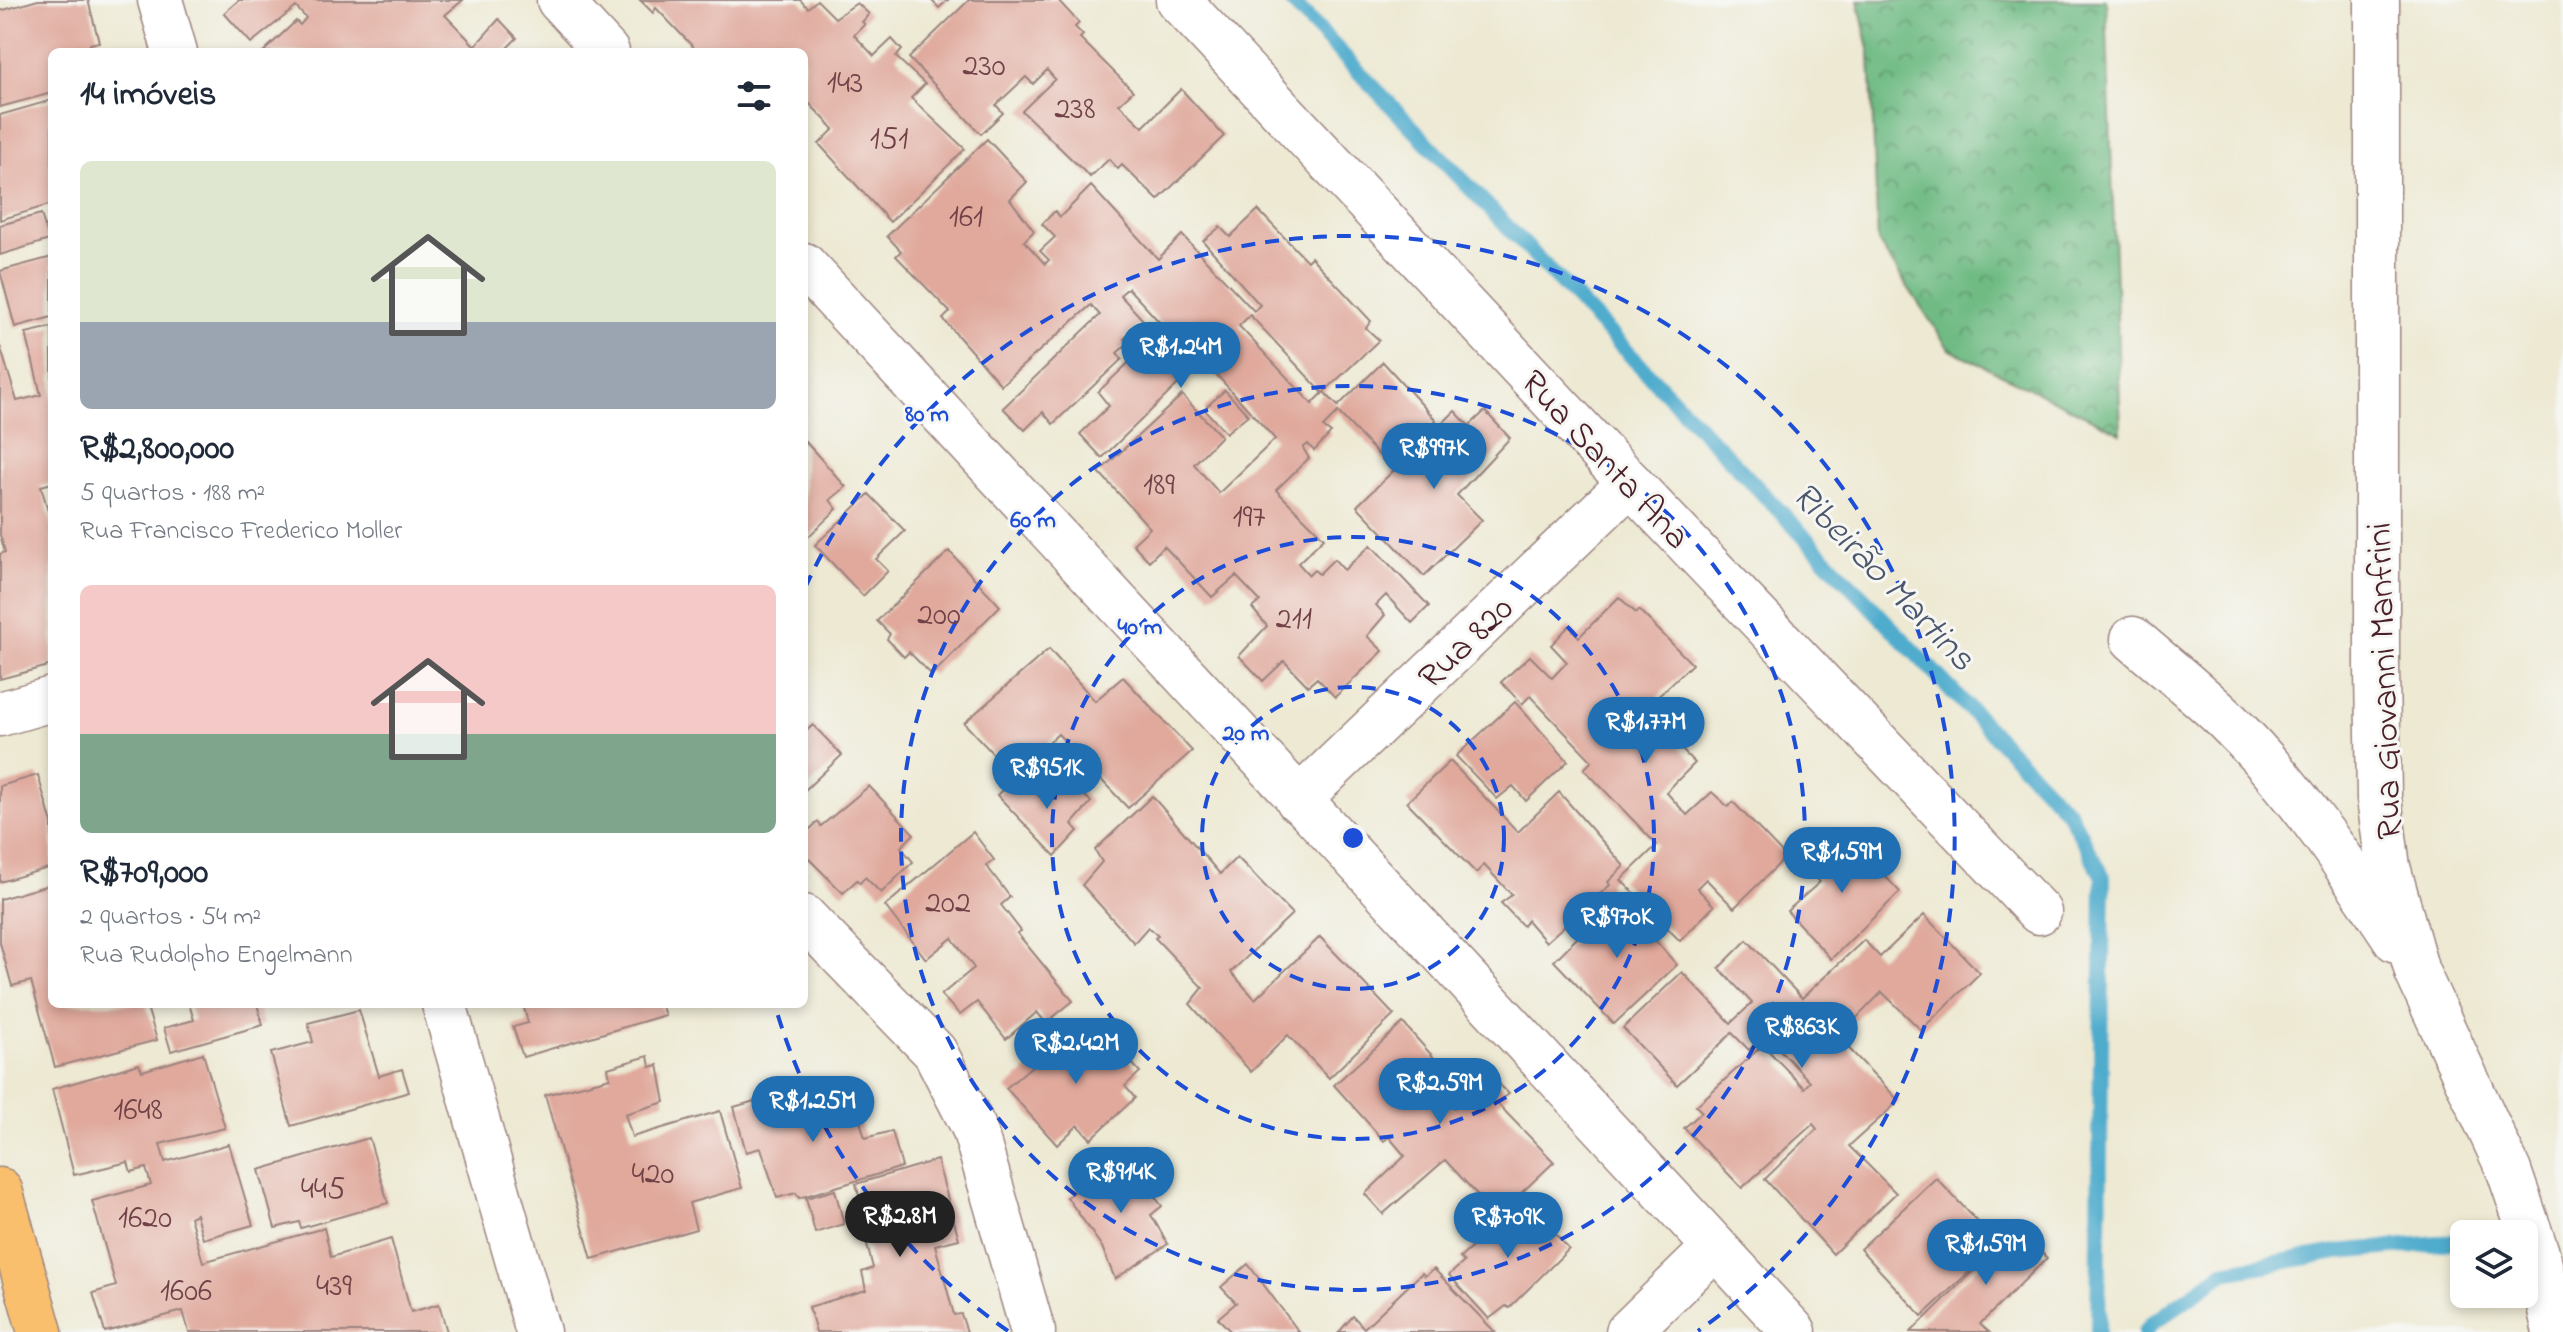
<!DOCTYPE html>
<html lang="pt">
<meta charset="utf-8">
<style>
:root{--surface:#fff;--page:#f2f2f3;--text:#1f2937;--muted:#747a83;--accent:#1f6fb2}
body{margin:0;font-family:"Indie Flower",sans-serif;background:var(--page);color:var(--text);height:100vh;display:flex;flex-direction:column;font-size:30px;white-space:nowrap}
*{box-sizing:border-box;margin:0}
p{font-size:26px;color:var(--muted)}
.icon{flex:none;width:44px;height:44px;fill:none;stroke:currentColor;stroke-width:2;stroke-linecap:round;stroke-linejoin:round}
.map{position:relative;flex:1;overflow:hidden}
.panel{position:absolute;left:48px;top:48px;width:760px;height:960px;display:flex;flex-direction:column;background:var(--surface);border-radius:12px;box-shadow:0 4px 12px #0003}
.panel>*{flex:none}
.buttons{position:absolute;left:2450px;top:1220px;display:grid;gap:16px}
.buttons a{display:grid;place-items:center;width:88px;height:88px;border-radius:12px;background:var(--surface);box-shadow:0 4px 12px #0003;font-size:40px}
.price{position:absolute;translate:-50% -68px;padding:0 18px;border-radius:28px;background:var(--accent);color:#fff;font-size:26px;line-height:52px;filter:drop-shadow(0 2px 4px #0008)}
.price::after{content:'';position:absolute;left:50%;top:48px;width:24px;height:18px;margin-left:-12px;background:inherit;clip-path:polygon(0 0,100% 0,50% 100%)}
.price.current{background:#222;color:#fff}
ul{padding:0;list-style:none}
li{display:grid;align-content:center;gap:16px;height:424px;padding:0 32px}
li span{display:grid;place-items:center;height:248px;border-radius:12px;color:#555}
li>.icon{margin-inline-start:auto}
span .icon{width:144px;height:144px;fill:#fffc;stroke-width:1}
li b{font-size:34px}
h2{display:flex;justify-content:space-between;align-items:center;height:96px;padding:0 32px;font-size:34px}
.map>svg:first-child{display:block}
</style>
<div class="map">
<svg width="2563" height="1332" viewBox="0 0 2563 1332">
<defs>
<pattern id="forest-crowns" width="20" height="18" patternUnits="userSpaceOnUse" patternTransform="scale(2)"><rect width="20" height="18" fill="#6fbb84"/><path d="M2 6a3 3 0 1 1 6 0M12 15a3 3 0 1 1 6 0" fill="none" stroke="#5d976c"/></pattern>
</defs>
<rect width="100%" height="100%" fill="#f6f6f2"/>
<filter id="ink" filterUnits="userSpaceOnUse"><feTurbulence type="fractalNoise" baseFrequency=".0125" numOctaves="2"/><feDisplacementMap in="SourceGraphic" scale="16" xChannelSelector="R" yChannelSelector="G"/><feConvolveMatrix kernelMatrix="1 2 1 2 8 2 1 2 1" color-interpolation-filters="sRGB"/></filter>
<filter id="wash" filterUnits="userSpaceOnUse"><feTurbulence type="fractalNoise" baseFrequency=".006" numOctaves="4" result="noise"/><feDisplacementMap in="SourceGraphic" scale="32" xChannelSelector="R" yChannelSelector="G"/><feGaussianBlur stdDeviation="1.8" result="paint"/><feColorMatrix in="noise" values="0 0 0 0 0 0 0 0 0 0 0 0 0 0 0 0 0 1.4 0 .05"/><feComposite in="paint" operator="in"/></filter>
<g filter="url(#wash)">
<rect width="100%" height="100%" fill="#ede9d3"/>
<polygon fill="url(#forest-crowns)" stroke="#5c6d58" stroke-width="2" points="1858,0 2106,0 2121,433 1949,349 1878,242 1870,53"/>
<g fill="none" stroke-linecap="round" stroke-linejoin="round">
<g stroke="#4faccd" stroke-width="16">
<polyline points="1290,0 2069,813 2103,877 2098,1332"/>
<polyline points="2145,1332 2153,1323 2224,1272 2337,1252 2462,1241"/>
</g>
</g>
<g id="blocks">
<g fill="#e0a99c">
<polygon points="38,0 88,0 99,42 90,44 92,52 52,52 52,93 0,107 0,11"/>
<polygon points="239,0 463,0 445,15 475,46 499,19 517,38 503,52 263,52 296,21 300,25 306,18 296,7 251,43 224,13"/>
<polygon points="640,0 800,0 808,8 817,0 835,18 857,3 869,14 862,22 865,24 854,35 874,56 892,39 902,50 896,57 925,84 911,98 965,149 890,222 819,144 834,129 804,98 804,52 698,52 656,8 653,13"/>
<polygon points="931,0 948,0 939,8"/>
<polygon points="969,0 1058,0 1079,23 1075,27 1083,35 1080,38 1133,91 1119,104 1143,127 1181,89 1224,136 1158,200 1122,165 1118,169 1109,159 1090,177 1022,111 1055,79 1047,70 1033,84 1026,77 996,105 1003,113 981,134 909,58"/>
<polygon points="52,100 52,204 0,220 0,115"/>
<polygon points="987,139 1027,182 1010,199 1034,231 1024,241 1045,264 1049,260 1040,251 1055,237 1042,224 1055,211 1060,217 1091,186 1158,259 1182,235 1254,311 1260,305 1203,241 1220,227 1230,237 1258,210 1307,261 1311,257 1371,321 1366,328 1379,340 1323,393 1250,315 1239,326 1312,404 1324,392 1338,406 1383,362 1436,420 1388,465 1338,412 1323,427 1331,433 1314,451 1308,444 1303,448 1309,458 1276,490 1324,538 1298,563 1309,575 1314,570 1319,574 1334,559 1344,570 1371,545 1429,606 1412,623 1386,595 1376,605 1385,615 1367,636 1383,651 1335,697 1317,678 1308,686 1284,661 1263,681 1239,656 1267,626 1252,608 1260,601 1236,576 1212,597 1164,546 1149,561 1133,544 1150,528 1099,472 1182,395 1221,436 1194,464 1219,493 1273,441 1275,439 1203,360 1102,458 1080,434 1109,406 1098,392 1165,328 1128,288 1120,295 1143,320 1124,339 1127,344 1117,353 1122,359 1053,424 1043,412 1025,430 1003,408 1100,315 1091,305 1001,385 943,319 950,312 896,256 901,251 887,236"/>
<polygon points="41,214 49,240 0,255 0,225"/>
<polygon points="52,257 52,317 15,327 0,271"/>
<polygon points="52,327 52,483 41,486 52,525 52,665 0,679 0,554 5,552 0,535 0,346 17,401 41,395 26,333"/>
<polygon points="1225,390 1248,415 1226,433 1204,409"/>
<polygon points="1455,411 1469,426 1485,411 1510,438 1457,495 1482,520 1424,576 1357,506"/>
<polygon points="804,440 846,487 830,500 837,509 804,541"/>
<polygon points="869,494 905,531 876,559 888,571 863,596 815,545"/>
<polygon points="949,551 1000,606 932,675 909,652 904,657 887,639 890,634 877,621"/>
<polygon points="1619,597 1636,613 1639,610 1692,664 1643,711 1695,763 1666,792 1687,815 1712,792 1728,807 1733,802 1786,857 1734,908 1706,879 1697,888 1714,906 1680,941 1621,880 1657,845 1584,769 1592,761 1530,696 1522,704 1501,682 1530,656 1552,678 1567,662 1551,645 1569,626 1579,637"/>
<polygon points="1049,649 1095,701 1123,677 1192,751 1128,808 1058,734 1013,775 964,723"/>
<polygon points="1515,702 1568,761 1526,801 1513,786 1497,799 1456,756"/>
<polygon points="813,725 842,755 804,791 804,733"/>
<polygon points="1450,761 1518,832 1559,792 1624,866 1608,882 1610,885 1546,942 1527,920 1523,926 1501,903 1512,895 1484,865 1476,873 1407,802"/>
<polygon points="38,775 52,824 52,867 0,882 0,786"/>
<polygon points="1018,775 1044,801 1067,777 1091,802 1072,824 1078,831 1055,856 997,795"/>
<polygon points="869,786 914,834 901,847 913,862 881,893 865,877 860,883 857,880 843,893 804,854 804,834 818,822 821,826"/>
<polygon points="1152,796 1220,874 1237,857 1292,914 1231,972 1255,999 1320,937 1394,1015 1329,1078 1288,1035 1251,1072 1190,1004 1203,988 1155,938 1158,936 1148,927 1134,943 1082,885 1102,862 1095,850"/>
<polygon points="1843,831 1900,892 1831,959 1787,911 1820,882 1804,865"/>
<polygon points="973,832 994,860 986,865 1010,897 1001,905 1021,931 1017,933 1073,1001 1046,1023 1037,1012 1006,1039 977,1002 960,1015 941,995 974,968 952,938 926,959 885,906"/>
<polygon points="52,884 52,1004 146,1004 157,1040 55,1067 31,981 12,986 0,943 0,899"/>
<polygon points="1630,899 1662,932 1653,938 1677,965 1614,1024 1554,961 1613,902 1620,909"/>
<polygon points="1924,915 1980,973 1921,1030 1882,992 1838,1037 1899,1101 1849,1146 1896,1193 1833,1254 1765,1179 1817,1129 1813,1124 1742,1188 1684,1128 1702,1112 1696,1106 1763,1045 1804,1088 1810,1082 1765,1034 1749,1050 1732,1033 1677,1085 1623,1028 1682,972 1731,1023 1752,1003 1719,968 1747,940 1802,998 1864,940 1880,957"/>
<polygon points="189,1004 257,1004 263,1025 171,1051 164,1028 194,1020"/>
<polygon points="523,1004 661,1004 665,1015 523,1057 513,1027 528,1023"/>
<polygon points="359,1010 379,1076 402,1069 409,1092 291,1126 271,1053 313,1042 308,1023"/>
<polygon points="1403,1023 1452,1078 1437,1093 1454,1108 1489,1074 1509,1094 1497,1103 1554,1162 1497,1216 1445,1160 1383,1214 1365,1194 1405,1156 1389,1137 1384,1141 1334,1085"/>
<polygon points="1077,1028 1091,1042 1103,1031 1140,1072 1125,1086 1135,1098 1091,1139 1078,1125 1057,1145 1006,1088"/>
<polygon points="203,1053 225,1128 160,1144 165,1162 229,1144 253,1225 203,1239 196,1214 190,1217 203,1262 324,1228 331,1257 391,1239 411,1312 439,1304 447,1332 189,1332 183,1311 105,1332 93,1293 116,1286 92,1201 151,1185 146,1168 131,1172 128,1162 74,1175 52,1089 139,1064 142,1071"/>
<polygon points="648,1056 650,1067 658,1065 665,1102 625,1114 632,1137 720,1111 742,1188 689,1203 696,1229 592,1259 545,1095 610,1078 608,1068"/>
<polygon points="803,1087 812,1117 855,1104 865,1138 892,1131 902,1167 799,1198 796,1193 777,1198 761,1148 746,1152 734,1107"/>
<polygon points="369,1138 388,1203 301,1228 299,1222 275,1228 259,1170"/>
<polygon points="1132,1154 1153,1183 1148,1188 1162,1206 1151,1215 1168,1244 1115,1279 1102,1247 1067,1197"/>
<polygon points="937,1160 959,1239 935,1245 954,1315 961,1314 967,1332 816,1332 809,1307 866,1290 862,1272 873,1268 865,1237 869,1235 856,1184"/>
<polygon points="1936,1178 1999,1244 1922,1316 1860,1249"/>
<polygon points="835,1190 844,1224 815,1233 806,1198"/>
<polygon points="1524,1200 1569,1249 1509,1308 1506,1306 1489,1319 1449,1275 1464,1262 1460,1258"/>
<polygon points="2018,1227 2047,1258 1980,1324 1989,1332 1911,1332"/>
<polygon points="1248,1264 1299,1332 1231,1332 1218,1318 1236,1303 1221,1287"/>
<polygon points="1434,1269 1495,1332 1339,1332 1353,1316 1364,1328 1422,1273 1425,1276"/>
</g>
</g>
</g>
<g filter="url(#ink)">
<use href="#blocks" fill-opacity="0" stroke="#9c847f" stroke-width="2"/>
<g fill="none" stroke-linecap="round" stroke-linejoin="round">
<defs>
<g id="minor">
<polyline points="160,0 175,52"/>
<polyline points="559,0 607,52"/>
<polyline points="1178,0 1630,483 2039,912"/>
<polyline points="2377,0 2377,669 2379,798 2388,867 2417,972 2509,1171 2538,1256 2555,1332"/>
<polyline points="804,265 1794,1332"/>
<path d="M2133 639C2164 666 2197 692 2226 720 2293 785 2345 863 2396 940"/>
<polyline points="0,714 52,699"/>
<polyline points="1298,800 1630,483"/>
<polyline points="804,917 935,1052 974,1128 1033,1332"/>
<polyline points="444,1004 538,1332"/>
<polyline points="1628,1332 1713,1249"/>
</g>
<polyline id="major" points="0,1190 40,1332"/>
</defs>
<use href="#minor" stroke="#9c847f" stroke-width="47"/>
<use href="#major" stroke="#9c847f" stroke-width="47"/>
<use href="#minor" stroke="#fff" stroke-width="44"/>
<use href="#major" stroke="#f9bf6d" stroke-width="44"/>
</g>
</g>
<g fill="none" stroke="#1d4ed8" stroke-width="4" stroke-dasharray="14 10">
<circle cx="1353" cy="838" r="151"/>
<circle cx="1353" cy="838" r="301"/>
<circle cx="1353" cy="838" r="452"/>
<path d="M1008 1331A602 602 0 0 1 776 1009M805 588A602 602 0 1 1 1698 1331"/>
</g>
<g text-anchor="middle" stroke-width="6" stroke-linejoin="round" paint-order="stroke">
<g font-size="32" fill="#704247">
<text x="984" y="75">230</text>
<text x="845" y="92">143</text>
<text x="1075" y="118">238</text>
<text x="889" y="148">151</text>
<text x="966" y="226">161</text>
<text x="1159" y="494">189</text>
<text x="1249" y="526">197</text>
<text x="939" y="624">200</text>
<text x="1294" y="628">211</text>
<text x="948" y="912">202</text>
<text x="138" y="1119">1648</text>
<text x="653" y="1183">420</text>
<text x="323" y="1198">445</text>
<text x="145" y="1227">1620</text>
<text x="334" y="1295">439</text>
<text x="186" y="1300">1606</text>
</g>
<g font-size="36" fill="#4a1f2b" stroke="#f6f6f2">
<text transform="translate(1607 458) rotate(47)" y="13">Rua Santa Ana</text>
<text transform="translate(1464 641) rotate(-44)" y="13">Rua 820</text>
<text transform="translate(2382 681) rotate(-92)" y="13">Rua Giovanni Manfrini</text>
</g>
<g font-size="38" font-style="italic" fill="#4c576c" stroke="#f6f6f2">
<text transform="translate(1885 575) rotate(46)" y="13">Ribeirão Martins</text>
</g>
</g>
<circle cx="1353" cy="838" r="12" fill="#1d4ed8" stroke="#f6f6f2" stroke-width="4"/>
<g font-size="24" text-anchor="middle" font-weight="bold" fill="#1d4ed8" stroke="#f6f6f2" stroke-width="6" stroke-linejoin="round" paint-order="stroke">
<text x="927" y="421">80 m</text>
<text x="1033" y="527">60 m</text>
<text x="1140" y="634">40 m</text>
<text x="1246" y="740">20 m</text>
</g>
</svg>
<div class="buttons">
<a><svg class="icon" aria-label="layers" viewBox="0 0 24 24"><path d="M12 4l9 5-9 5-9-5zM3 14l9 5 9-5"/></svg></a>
</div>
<b class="price" style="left:1181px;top:390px">R$1.24M</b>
<b class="price" style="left:1434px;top:491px">R$997K</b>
<b class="price" style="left:1646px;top:765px">R$1.77M</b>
<b class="price" style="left:1047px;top:811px">R$951K</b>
<b class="price" style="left:1842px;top:895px">R$1.59M</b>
<b class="price" style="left:1617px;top:960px">R$970K</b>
<b class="price" style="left:1802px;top:1070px">R$863K</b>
<b class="price" style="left:1076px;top:1086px">R$2.42M</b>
<b class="price" style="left:1440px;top:1126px">R$2.59M</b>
<b class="price" style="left:813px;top:1144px">R$1.25M</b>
<b class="price" style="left:1121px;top:1215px">R$914K</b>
<b class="price current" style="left:900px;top:1259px">R$2.8M</b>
<b class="price" style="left:1508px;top:1260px">R$709K</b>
<b class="price" style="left:1986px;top:1287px">R$1.59M</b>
<section class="panel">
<h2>14 imóveis<svg class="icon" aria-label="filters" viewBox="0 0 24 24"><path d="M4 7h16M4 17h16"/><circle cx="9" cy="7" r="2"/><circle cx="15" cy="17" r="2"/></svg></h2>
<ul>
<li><span style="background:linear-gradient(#dfe7d0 65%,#9aa5b1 0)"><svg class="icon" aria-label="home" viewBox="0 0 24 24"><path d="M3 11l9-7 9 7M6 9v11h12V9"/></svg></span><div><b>R$2,800,000</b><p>5 quartos · 188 m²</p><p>Rua Francisco Frederico Moller</p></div></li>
<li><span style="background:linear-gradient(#f6c9c9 60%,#7fa58c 0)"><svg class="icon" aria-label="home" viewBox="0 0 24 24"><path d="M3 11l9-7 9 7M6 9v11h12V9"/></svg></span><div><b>R$709,000</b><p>2 quartos · 54 m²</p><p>Rua Rudolpho Engelmann</p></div></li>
</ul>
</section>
</div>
